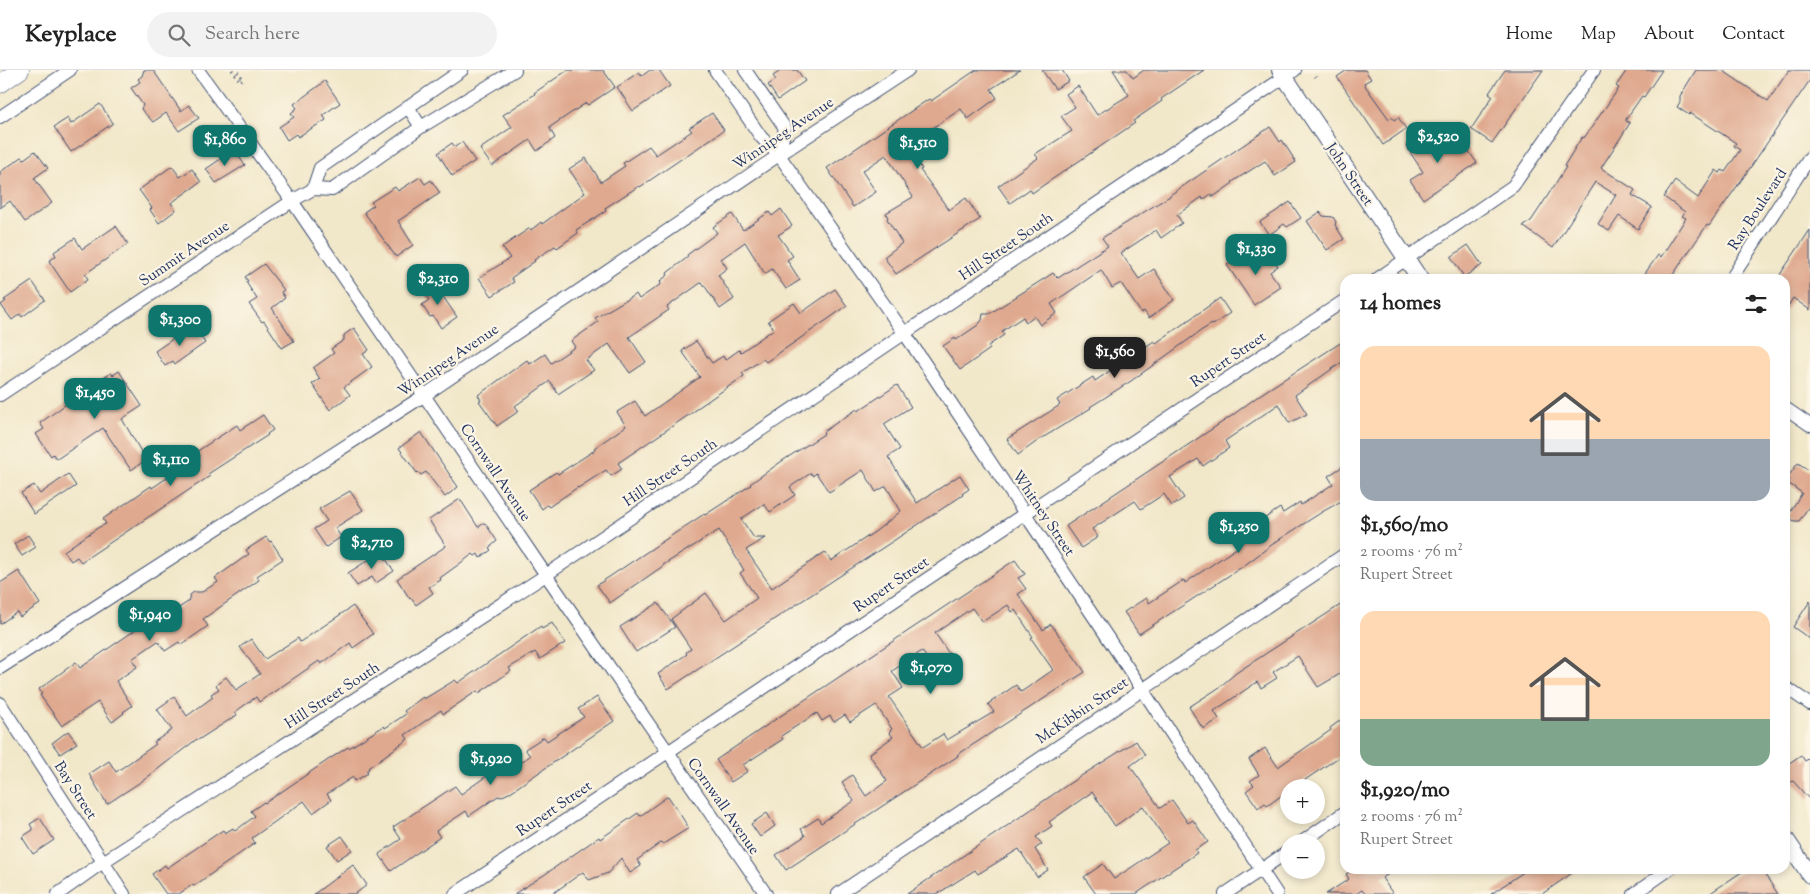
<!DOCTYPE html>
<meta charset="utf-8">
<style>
:root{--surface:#fff;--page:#f2f2f2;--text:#222;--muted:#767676;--line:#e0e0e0;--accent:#0f766e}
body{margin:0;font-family:"Sorts Mill Goudy",serif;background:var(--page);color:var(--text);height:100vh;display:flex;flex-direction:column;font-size:19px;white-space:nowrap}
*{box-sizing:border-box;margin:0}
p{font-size:16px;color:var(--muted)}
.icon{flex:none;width:28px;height:28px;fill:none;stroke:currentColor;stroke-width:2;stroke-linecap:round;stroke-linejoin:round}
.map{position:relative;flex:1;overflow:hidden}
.side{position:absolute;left:1340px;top:204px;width:450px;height:600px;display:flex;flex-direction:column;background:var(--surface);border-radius:15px;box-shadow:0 2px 8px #0003}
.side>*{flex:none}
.tools{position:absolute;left:1280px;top:709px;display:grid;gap:10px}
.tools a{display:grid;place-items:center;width:45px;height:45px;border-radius:50%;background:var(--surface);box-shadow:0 2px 8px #0003;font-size:25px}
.price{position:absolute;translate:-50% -42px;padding:0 11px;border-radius:10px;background:var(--accent);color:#fff;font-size:16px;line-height:32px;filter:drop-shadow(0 1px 2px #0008)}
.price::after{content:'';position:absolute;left:50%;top:30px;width:15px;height:11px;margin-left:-8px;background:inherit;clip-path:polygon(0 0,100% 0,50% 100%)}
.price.selected{background:#222;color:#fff}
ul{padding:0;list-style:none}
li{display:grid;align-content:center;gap:10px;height:265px;padding:0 20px}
li span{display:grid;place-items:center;height:155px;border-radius:15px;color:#555}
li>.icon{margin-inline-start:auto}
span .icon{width:90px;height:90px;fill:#fffc;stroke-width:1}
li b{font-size:21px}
h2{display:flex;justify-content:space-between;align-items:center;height:60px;padding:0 20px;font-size:21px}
header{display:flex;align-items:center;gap:30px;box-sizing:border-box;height:70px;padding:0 25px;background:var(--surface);border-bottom:1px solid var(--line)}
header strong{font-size:24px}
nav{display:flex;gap:28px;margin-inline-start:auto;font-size:18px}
.search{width:350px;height:45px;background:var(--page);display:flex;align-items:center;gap:12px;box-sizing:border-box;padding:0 18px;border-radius:28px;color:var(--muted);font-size:19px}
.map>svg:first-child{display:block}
</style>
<header>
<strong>Keyplace</strong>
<div class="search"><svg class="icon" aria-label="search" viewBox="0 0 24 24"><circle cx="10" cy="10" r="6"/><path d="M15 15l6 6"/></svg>Search here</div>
<nav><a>Home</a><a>Map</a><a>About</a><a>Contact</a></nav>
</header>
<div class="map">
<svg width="1810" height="824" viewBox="0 0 1810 824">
<rect width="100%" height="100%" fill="#fcf5e5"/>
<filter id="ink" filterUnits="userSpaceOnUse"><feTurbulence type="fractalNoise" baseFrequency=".02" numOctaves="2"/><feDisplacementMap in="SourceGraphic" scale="10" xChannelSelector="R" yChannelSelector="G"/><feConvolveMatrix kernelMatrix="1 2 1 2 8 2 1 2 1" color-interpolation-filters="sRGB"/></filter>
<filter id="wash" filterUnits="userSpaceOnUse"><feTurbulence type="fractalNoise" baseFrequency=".0096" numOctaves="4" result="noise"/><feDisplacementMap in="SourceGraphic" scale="20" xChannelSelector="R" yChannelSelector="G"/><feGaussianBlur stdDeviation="1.12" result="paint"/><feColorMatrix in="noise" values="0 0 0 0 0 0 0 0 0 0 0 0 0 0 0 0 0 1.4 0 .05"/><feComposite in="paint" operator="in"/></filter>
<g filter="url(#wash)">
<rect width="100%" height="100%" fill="#f1e7c9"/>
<g id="blocks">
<g fill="#dfa98f" fill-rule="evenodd">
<polygon points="144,0 153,0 181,41 189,35 199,48 179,61 166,43 153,52 141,39 143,35 131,18 140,12 138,9 142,6"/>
<polygon points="568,0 603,0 615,17 588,35 586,33 550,57 550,59 555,68 537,81 530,70 492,96 480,79 512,57 503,45 535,24 534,23"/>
<polygon points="650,0 659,0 670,16 633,41 617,17 639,2 642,6"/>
<polygon points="782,0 797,0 805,11 778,30 768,15 776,10 773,6"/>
<polygon points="976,0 1020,0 991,19 997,28 968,49 961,39 913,71 915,74 909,78 922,99 920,100 949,140 966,128 980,149 896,204 884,187 902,173 887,149 888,148 886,143 913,127 886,85 862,101 876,122 853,137 827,98 929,29 931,31"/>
<polygon points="1042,0 1062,0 1069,11 1055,19"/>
<polygon points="1113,0 1127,0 1133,8 1144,0 1204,0 1161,29 1162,31 1133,51 1135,53 1032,123 1030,119 1010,133 998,116 1038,88 1035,84 1072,61 1061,46 1075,37 1066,24 1078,16 1097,45 1129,25"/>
<polygon points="1347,0 1365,0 1371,9 1364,13 1366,17 1389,49 1392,47 1394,50 1398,47 1406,59 1383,75 1337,7"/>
<polygon points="1505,0 1543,0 1492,73 1471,59 1493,26 1489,23"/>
<polygon points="1627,0 1662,0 1644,27 1642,26 1626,49 1626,51 1630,53 1601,98 1635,120 1632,125 1652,137 1638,159 1619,146 1609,161 1598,154 1616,125 1595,112 1553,178 1523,156 1531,151 1541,136 1566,97 1564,96 1582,67 1584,68 1619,18 1616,16"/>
<polygon points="1696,0 1722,0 1768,31 1789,0 1810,0 1810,10 1750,98 1709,156 1707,155 1670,209 1641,209 1658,185 1661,187 1686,148 1682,146 1685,142 1664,127 1675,111 1698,128 1716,100 1720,103 1722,100 1725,102 1740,80 1734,76 1736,73 1690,43 1689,45 1677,37 1680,32 1680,26"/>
<polygon points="325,11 340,33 323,45 326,50 304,63 298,67 296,64 287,70 279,57 294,47 291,43 297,38 294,34"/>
<polygon points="100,34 113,53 71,82 54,57 68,48 71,54"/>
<polygon points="712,43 724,60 640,117 639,116 605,138 606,141 576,160 578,163 557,178 555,176 534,190 535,191 511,208 514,212 492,226 479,208 510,188 502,177 530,158 531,160 541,152 542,154 585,123 569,99 586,88 601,112 625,96 623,93 649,76 656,85 692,61 689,58"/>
<polygon points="1270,57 1280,72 1282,70 1296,92 1275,106 1265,91 1232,112 1233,113 1213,127 1211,124 1203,130 1202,127 1177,145 1182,153 1161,168 1156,160 1121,183 1139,209 1154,199 1174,230 1149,248 1144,241 1141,243 1121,213 1112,218 1101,200 1051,234 1057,243 1040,255 1034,246 1026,252 1023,247 1002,261 1004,265 988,276 990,279 960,300 943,276 955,268 956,270 978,255 982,250 983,244 989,244 1053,203 1058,208 1108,176 1102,168 1170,126 1170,125"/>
<polygon points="1428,62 1440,81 1460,69 1477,93 1423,129 1410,110 1423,102 1406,76"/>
<polygon points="462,72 475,91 452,106 438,83 452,73 455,77"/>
<polygon points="234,80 245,95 216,113 206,99"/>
<polygon points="35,81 48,98 34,108 52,133 25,152 10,131 0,138 0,102 22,87 24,89"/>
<polygon points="172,96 180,107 192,99 201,112 171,133 176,140 159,153 150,140 152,138 139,120"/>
<polygon points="420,107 425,114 431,110 440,123 398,151 413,175 396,187 364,142 374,135 371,132 395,117 398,121"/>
<polygon points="1290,132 1301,148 1287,157 1284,154 1269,165 1260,152"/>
<polygon points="781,139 792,156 778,165 793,186 787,190 800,210 786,219 772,199 765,204 745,172 721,189 727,198 718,205 734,229 720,239 702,212 667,237 669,240 629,267 646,292 630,303 609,274 586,290 594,300 558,324 550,311 515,336 519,341 497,356 479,331 481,330 478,325 527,290 530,294 545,284 551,293 575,277 571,271 598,252 595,248 636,224 639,229 661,214 660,211 668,205 667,203 688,187 687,185 717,163 713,157 732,144 743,160 769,142 772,146"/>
<polygon points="1320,142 1323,146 1333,147 1336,152 1335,155 1344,169 1327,180 1307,151"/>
<polygon points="116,156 128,174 85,204 88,209 70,222 49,191 56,186 54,182 75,168 82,179"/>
<polygon points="1810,160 1810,240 1793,228 1785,241 1785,209 1777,209"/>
<polygon points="1468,175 1482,195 1464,207 1451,187"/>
<polygon points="1268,181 1278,196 1270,202 1281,217 1254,235 1227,195 1244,183 1251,193"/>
<polygon points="264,194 284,220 281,222 285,228 272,238 294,271 282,278 264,251 262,252 249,234 257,229 246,212 248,211 245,207"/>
<polygon points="32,211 45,230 22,247 20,244 12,250 1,235 6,231 4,230"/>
<polygon points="433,212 457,247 441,258 433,246 430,247 422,235 429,230 422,220"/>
<polygon points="835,219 847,236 766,292 763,289 742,303 744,306 696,339 696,340 618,393 622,399 611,406 606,400 578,418 578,417 549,437 547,435 542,439 529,420 556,402 558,404 595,380 594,378 626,356 617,342 635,331 645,346 700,307 682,281 696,271 712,293 723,286 725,290 739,280 741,282 774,259 768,251 794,233 801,243"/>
<polygon points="1220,228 1230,243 1213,255 1212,254 1202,260 1131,311 1090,337 1091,338 1039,370 1018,385 1007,369 1060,335 1057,330 1093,307 1095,311 1154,271 1156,273"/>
<polygon points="195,258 205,273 175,294 173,291 165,296 155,281 186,260 188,263"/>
<polygon points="354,258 369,280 363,284 372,297 344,317 350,325 330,340 312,314 320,309 313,298 334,283 331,279 344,270 344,265"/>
<polygon points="1345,270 1345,290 1295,325 1307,344 1289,353 1279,334 1225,371 1229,378 1203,396 1198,389 1170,407 1184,428 1172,436 1164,424 1141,439 1135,431 1092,459 1098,467 1081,478 1066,456 1230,347 1261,324"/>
<polygon points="119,301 142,336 122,349 146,390 131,400 103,358 57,389 53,384 51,386 36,364 44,359 40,353 87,319 111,303 113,305"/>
<path d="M897 315 911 337 884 354 900 379 888 387 917 433 960 405 969 419 962 424 963 425 668 619 658 604 687 584 686 582 691 579 671 549 706 523 726 550 757 528 740 503 744 500 719 460 663 495V496L610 533 597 515 704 444 705 445 751 415 750 414 782 391 824 364 823 362 842 349 857 339 858 341ZM863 400 876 422 886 416 901 441 876 461 831 491 825 482 772 518 746 480 765 468H754L741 449 764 434 770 442 795 425 790 417 811 403 813 406 816 403 829 422Z"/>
<polygon points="263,345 273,360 267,364 268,365 208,404 210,406 81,492 77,487 71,491 64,481 99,457 106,454 103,449 151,416 152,418 196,388 193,384 237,355 240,360"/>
<polygon points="421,362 458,417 445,427 426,402 421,405 418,402 417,403 399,378"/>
<polygon points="1798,393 1810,401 1810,435 1799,451 1794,451 1787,446 1802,423 1788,413 1790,410 1787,408"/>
<polygon points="1345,395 1345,429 1322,442 1277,471 1242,497 1139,564 1124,542 1146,528 1149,533 1184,510 1185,513 1238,477 1233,470 1280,438 1283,443 1300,432 1301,435 1333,414 1328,406"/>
<polygon points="68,404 76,416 34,444 21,423 34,415 40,424"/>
<polygon points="350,421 363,440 335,458 341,467 326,477 314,459 327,451 319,439"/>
<polygon points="460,429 478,457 485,453 497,471 489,478 491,480 480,488 478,484 475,486 473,484 440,508 441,510 429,517 433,523 416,535 411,528 410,529 397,509 446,476 429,450"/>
<polygon points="28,465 36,477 22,486 14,474"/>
<polygon points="266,467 270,472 271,471 283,489 257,506 259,510 203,549 208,556 181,575 179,572 165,581 158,571 132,589 137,597 116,611 132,636 123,642 124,643 112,652 98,632 62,656 40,625 42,624 39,619 76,592 80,598 144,554 145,556 171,538 174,541 188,532 190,525 194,522 202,522 218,512 215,508 249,484 246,480"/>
<polygon points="381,482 394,501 376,513 372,507 357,516 348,503"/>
<path d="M1015 490 1025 504 1018 508 1026 519 1018 524 1043 560 1051 554 1085 602 957 685 958 686 786 800 776 785 805 766 801 759 818 748 821 753 854 731 842 712 852 705 866 726 887 711 869 684 893 667 889 662 892 659 876 635 850 652 845 645 834 652 830 646 822 651 817 643 781 666 783 669 743 695 748 701 731 712 716 690 776 649ZM1008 535 1012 542 1015 540 1033 567 1031 568 1053 600 1021 622 1016 615 988 634 994 642 947 670 943 664 923 677 889 627 903 618 892 601 922 581 940 609 958 597 935 563 972 538 982 552Z"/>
<polygon points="19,501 40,534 20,547 17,542 0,554 0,513"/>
<polygon points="1810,531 1810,569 1793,557"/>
<polygon points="1345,532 1345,601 1318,617 1298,586 1273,602 1277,608 1261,618 1257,612 1214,641 1219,649 1203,659 1189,637 1217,619 1236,603"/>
<polygon points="658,533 675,557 636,582 620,557"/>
<polygon points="353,536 373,564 353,578 350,573 321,594 319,591 259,632 256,627 235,642 237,645 198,670 197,669 145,709 107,734 89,704 109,691 116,702 156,674 154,672 172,660 157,639 174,627 187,646 213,627 211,624 219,619 216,615 226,607 236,620 260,604 240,577 251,569 265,589 298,568 300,572"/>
<polygon points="552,553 565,573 540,589 535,582 509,598 511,601 479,623 477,621 443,644 441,640 405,665 408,669 368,698 369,699 366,701 368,703 355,711 353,707 327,724 331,730 313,743 304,731 252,768 255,773 194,816 192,815 179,824 166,824 152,804 165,795 167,798 223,760 225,763 233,758 235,761 255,746 251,741 264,732 265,733 328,690 348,677 349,678 384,656 385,658 406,644 404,641 423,627 424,629 455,610 458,613 541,556 542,559"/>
<polygon points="597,627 614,651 509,723 500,727 498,726 469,746 466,741 436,761 440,767 391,801 379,784 401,769 393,757 455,716 461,724 488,705 490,707 501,700 504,703 530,686 525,679 544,667 547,671 584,647 578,639"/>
<polygon points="1345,647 1345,683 1293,718 1289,718 1289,720 1267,736 1265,733 1258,738 1246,721 1254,715 1250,711 1259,705 1249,689 1265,678 1278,697 1331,660 1330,658"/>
<polygon points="68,661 77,673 60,684 52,673"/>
<polygon points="1136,671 1145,685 1130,696 1160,738 1172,730 1188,753 1193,750 1208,772 1195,780 1197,783 1136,824 1096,824 1084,807 1103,794 1114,809 1168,773 1143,736 1115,756 1092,722 1049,752 1052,756 1036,767 1042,774 1035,779 1048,800 1037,807 1019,779 978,804 975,800 937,824 907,824 1070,713"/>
<polygon points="1801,685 1805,691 1810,688 1810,730 1793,711 1790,712 1785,704 1785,696"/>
<polygon points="668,726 689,758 663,774 662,772 637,790 641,796 630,803 621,788 608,803 589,810 583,802 552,824 514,824 544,805 599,767 600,769 638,743 640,746"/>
<polygon points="767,743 775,756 760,767 751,754"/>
<polygon points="40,748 54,770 33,784 22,767 33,760 30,754"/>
<polygon points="342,766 352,780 337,790 327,776"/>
<polygon points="353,795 367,815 355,824 314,824"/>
<polygon points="1354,799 1397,799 1382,808 1393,824 1365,824 1362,820 1356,824 1326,824 1349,809 1346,804"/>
<polygon points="1528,799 1578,799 1542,824 1491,824"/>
<polygon points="1746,799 1761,799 1778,824 1709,824"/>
</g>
</g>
</g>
<g filter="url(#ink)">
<use href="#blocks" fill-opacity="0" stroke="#3b4b6e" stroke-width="1"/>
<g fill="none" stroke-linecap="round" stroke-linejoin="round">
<defs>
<g id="minor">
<polyline points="198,0 292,131 546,505 766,824"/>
<polyline points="715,0 761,67 779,85 905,264 1142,619 1277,824"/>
<polyline points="745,0 785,58 779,85"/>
<polyline points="408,37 421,57"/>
<polyline points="0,47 70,0"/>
<polyline points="313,119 320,98 462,0"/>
<polyline points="1377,209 1513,116 1594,0"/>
<polyline points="1731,209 1810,87"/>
<polyline points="0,325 292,131 313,119 332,120 421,57 515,0"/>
<polyline points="1785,338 1810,355"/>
<polyline points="0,598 425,325 779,85 908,0"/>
<polyline points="1785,617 1810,634"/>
<polyline points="0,633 124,824"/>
<polyline points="1302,772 1345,742"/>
<polyline points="58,824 103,792 546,505 1295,0"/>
<polyline points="455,824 1345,230"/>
<polyline points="838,824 1345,484"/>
<polyline points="1225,824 1289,781"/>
<polyline points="1634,824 1670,799"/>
</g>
<g id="tertiary">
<polyline points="1280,0 1420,209"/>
<polyline points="1785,768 1810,805"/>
</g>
<polyline id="secondary" points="0,14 20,0"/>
</defs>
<use href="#minor" stroke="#3b4b6e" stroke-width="14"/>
<use href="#tertiary" stroke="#3b4b6e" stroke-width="18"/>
<use href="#secondary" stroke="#3b4b6e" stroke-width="19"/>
<g stroke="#3b4b6e" stroke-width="3" stroke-dasharray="1 4" stroke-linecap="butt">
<polyline points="232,0 240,11 243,9 236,0"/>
<polyline points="1315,6 1318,10"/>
</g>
<use href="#minor" stroke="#fff" stroke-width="12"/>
<use href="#tertiary" stroke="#fff" stroke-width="16"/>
<use href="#secondary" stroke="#fff" stroke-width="18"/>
</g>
</g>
<g text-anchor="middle" stroke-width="4.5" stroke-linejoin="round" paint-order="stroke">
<g font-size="15" fill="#1b2f5e" stroke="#fcf5e5">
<text transform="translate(783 63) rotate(-34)" y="5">Winnipeg Avenue</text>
<text transform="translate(1350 104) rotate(56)" y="5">John Street</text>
<text transform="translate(1757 139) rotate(-57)" y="5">Ray Boulevard</text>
<text transform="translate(1006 176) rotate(-34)" y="5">Hill Street South</text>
<text transform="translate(184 183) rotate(-34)" y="5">Summit Avenue</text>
<text transform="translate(1228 289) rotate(-34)" y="5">Rupert Street</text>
<text transform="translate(448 290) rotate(-34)" y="5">Winnipeg Avenue</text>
<text transform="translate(496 402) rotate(56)" y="5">Cornwall Avenue</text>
<text transform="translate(670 402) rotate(-34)" y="5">Hill Street South</text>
<text transform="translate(1044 443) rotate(56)" y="5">Whitney Street</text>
<text transform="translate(891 514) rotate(-34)" y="5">Rupert Street</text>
<text transform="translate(332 625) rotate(-33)" y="5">Hill Street South</text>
<text transform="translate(1082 640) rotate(-34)" y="5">McKibbin Street</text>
<text transform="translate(76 720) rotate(57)" y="5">Bay Street</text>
<text transform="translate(724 736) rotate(55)" y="5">Cornwall Avenue</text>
<text transform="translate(554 738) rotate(-34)" y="5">Rupert Street</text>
</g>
</g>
</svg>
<div class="tools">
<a>+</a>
<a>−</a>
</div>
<b class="price" style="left:1438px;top:94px">$2,520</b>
<b class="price" style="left:225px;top:97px">$1,860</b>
<b class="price" style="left:918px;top:100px">$1,510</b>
<b class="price" style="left:1256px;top:206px">$1,330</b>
<b class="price" style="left:438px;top:236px">$2,310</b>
<b class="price" style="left:180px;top:277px">$1,300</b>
<b class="price selected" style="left:1115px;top:309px">$1,560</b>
<b class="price" style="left:95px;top:350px">$1,450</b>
<b class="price" style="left:171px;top:417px">$1,110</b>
<b class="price" style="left:1239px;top:484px">$1,250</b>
<b class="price" style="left:372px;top:500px">$2,710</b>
<b class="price" style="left:150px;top:572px">$1,940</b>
<b class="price" style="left:931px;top:625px">$1,070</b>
<b class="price" style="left:491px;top:716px">$1,920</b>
<section class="side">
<h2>14 homes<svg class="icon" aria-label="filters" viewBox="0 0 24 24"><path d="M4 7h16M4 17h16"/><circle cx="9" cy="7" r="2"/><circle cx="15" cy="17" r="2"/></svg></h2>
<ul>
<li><span style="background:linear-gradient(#ffd9b3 60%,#9aa5b1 0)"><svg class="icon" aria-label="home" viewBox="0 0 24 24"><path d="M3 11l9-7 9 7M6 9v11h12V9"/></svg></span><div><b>$1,560/mo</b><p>2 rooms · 76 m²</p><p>Rupert Street</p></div></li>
<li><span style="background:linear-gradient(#ffd9b3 70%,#7fa58c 0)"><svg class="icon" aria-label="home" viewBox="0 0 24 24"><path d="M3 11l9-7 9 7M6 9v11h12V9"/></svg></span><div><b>$1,920/mo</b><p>2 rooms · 76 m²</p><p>Rupert Street</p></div></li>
</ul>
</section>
</div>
